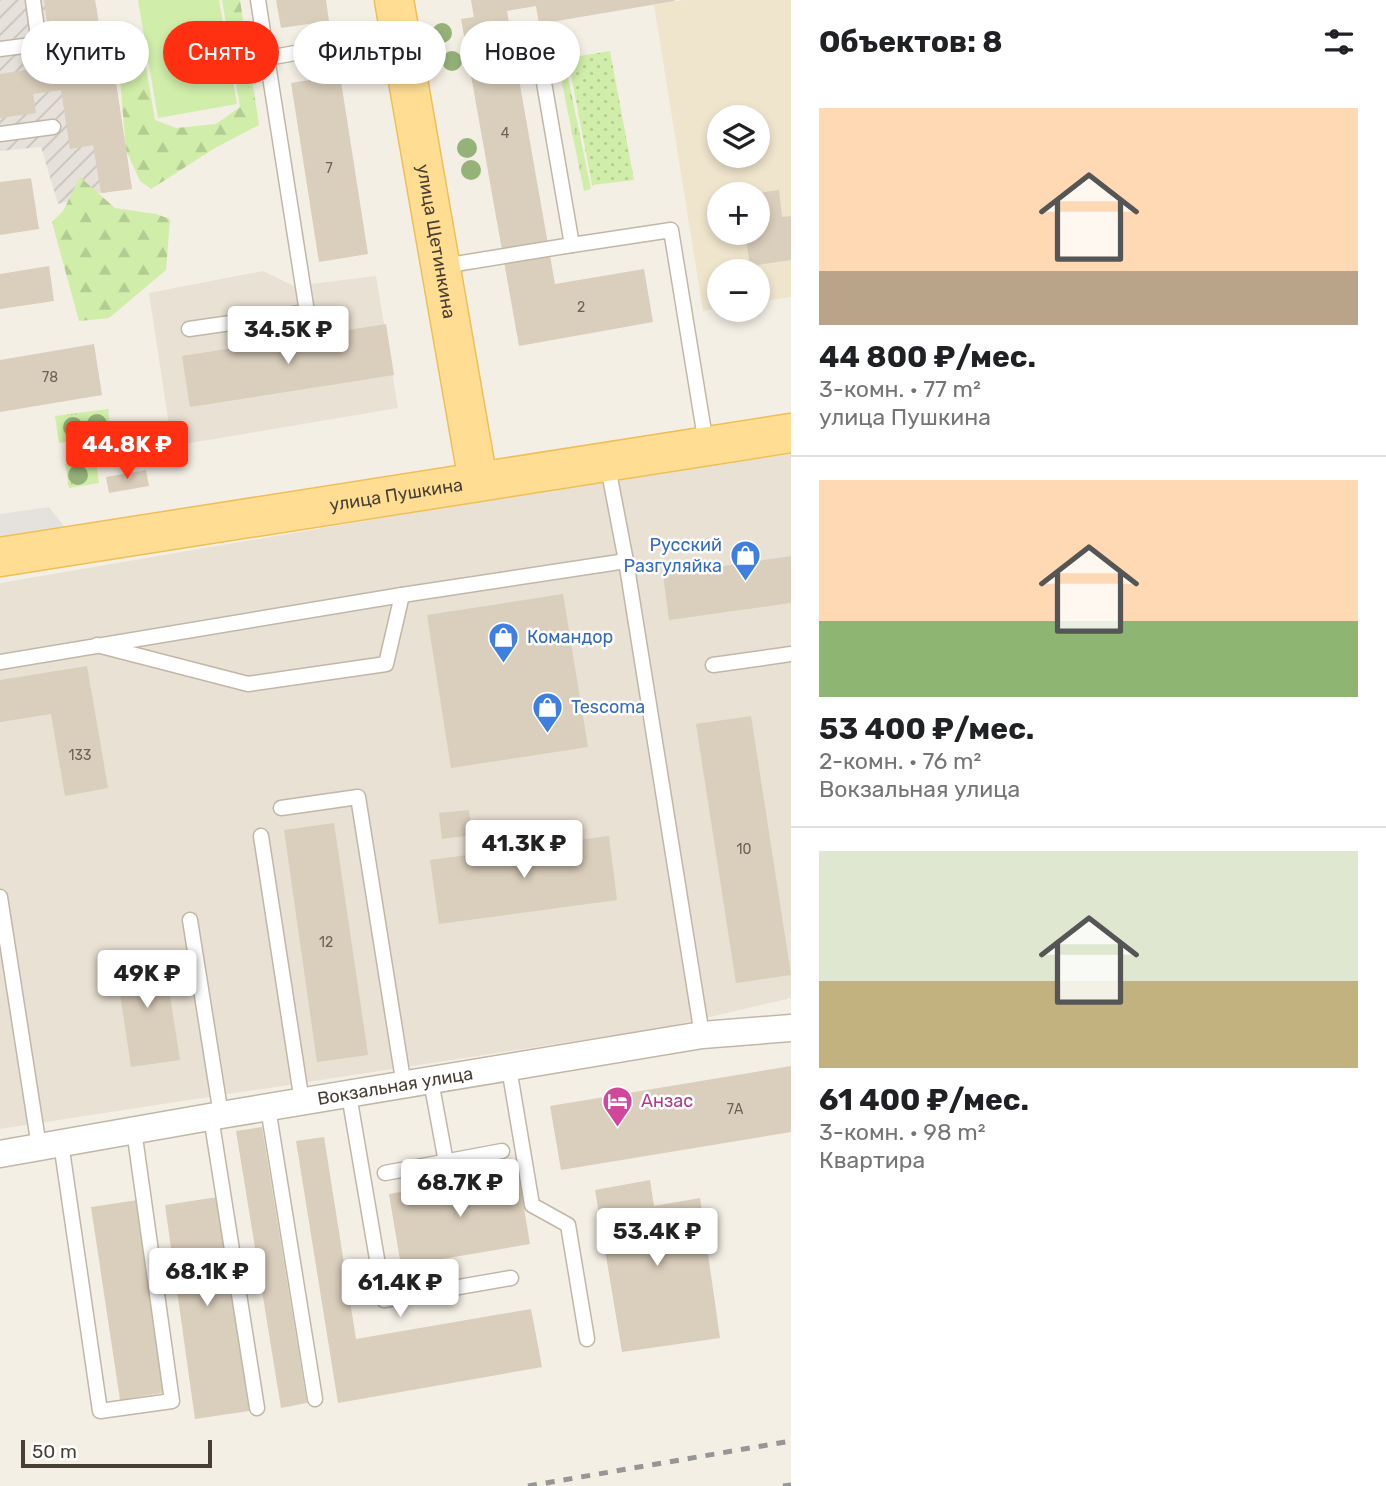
<!DOCTYPE html>
<html lang="ru">
<meta charset="utf-8">
<style>
:root{--surface:#fff;--page:#f6f6f6;--text:#202124;--muted:#757577;--line:#e0e0e0;--accent:#ff2f12}
body{margin:0;font-family:Rubik,sans-serif;background:var(--page);color:var(--text);height:100vh;display:flex;flex-direction:column;font-size:26px;white-space:nowrap}
*{box-sizing:border-box;margin:0}
p{font-size:23px;color:var(--muted)}
.icon{flex:none;width:38px;height:38px;fill:none;stroke:currentColor;stroke-width:2;stroke-linecap:round;stroke-linejoin:round}
.map{position:relative;flex:1;overflow:hidden}
.drawer{display:flex;flex-direction:column;background:var(--surface);width:595px}
.drawer>*{flex:none}
.top-card{position:absolute;left:21px;top:21px;width:665px;height:63px;display:flex;gap:14px}
.fabs{position:absolute;left:707px;top:105px;display:grid;gap:14px}
.fabs a{display:grid;place-items:center;width:63px;height:63px;border-radius:50%;background:var(--surface);box-shadow:0 4px 10px #0003;font-size:35px}
.scale{position:absolute;left:21px;bottom:18px;width:191px;box-sizing:border-box;padding-left:7px;border:4px solid #483f34;border-top:0;font-size:19px;line-height:24px;white-space:nowrap;color:#483f34;-webkit-text-stroke:5px #fff;paint-order:stroke}
.price{position:absolute;translate:-50% -60px;padding:0 16px;border-radius:7px;background:#fff;color:#222;font-size:23px;line-height:46px;filter:drop-shadow(0 2px 4px #0008)}
.price::after{content:'';position:absolute;left:50%;top:42px;width:21px;height:16px;margin-left:-10px;background:inherit;clip-path:polygon(0 0,100% 0,50% 100%)}
.price.selected{background:var(--accent);color:#fff}
ul{padding:0;list-style:none}
li{display:grid;align-content:center;gap:14px;height:371px;padding:0 28px}
li+li{border-top:2px solid var(--line)}
li span{display:grid;place-items:center;height:217px;border-radius:0px;color:#555}
li>.icon{margin-inline-start:auto}
span .icon{width:126px;height:126px;fill:#fffc;stroke-width:1}
li b{font-size:30px}
h2{display:flex;justify-content:space-between;align-items:center;height:84px;padding:0 28px;font-size:30px}
.pill{padding:0 24px;border-radius:32px;background:var(--surface);box-shadow:0 4px 10px #0003;font-size:24px;line-height:63px}
.pill.selected{background:var(--accent);color:#fff}
main{display:flex;flex:1;min-height:0}
.map>svg:first-child{display:block}
</style>
<main>
<div class="map">
<svg width="791" height="1486" viewBox="0 0 791 1486">
<defs>
<pattern id="industrial-furrows" width="10" height="10" patternUnits="userSpaceOnUse" patternTransform="scale(1.75)"><rect width="10" height="10" fill="#e6e1da"/><path d="M-1 1l2-2M0 10L10 0M9 11l2-2" fill="none" stroke="#c7c2bc"/></pattern>
<pattern id="grass-tufts" width="24" height="20" patternUnits="userSpaceOnUse" patternTransform="scale(1.75)"><rect width="24" height="20" fill="#d0eda9"/><path d="M3 7l-1-3M5 7V3M7 7l1-3M15 17l-1-3M17 17v-4M19 17l1-3" fill="none" stroke="#b4cc92"/></pattern>
<pattern id="forest-firs" width="22" height="20" patternUnits="userSpaceOnUse" patternTransform="scale(1.75)"><rect width="22" height="20" fill="#d0eda9"/><path d="M5 1l3.5 6h-7zM16 11l3.5 6h-7z" fill="#b4cc92"/></pattern>
<pattern id="park-dots" width="8" height="8" patternUnits="userSpaceOnUse" patternTransform="scale(1.75)"><rect width="8" height="8" fill="#d0eda9"/><path d="M2 2h.1M6 6h.1" fill="none" stroke="#b4cc92" stroke-width="1.8" stroke-linecap="round"/></pattern>
</defs>
<rect width="100%" height="100%" fill="#f4efe5"/>
<g fill="#e9e1d3">
<polygon points="263,271 294,286 376,276 398,408 172,446 149,293"/>
<polygon points="791,454 791,998 667,1027 0,1129 0,583 534,492"/>
</g>
<polygon fill="url(#industrial-furrows)" points="0,0 95,0 101,36 112,56 132,189 101,193 58,204 41,147 0,151"/>
<path fill="#efe5cd" fill-rule="evenodd" d="M683 0H791V297L758 302V271H719V308L703 311 654 5ZM719 117H758V156H719ZM719 194H758V233H719Z"/>
<g fill="url(#grass-tufts)">
<polygon points="564,58 591,189 584,191 557,59"/>
<polygon points="108,409 111,435 59,443 55,416"/>
<polygon points="96,460 99,483 69,488 65,464"/>
</g>
<g fill="url(#forest-firs)">
<polygon points="222,0 240,0 259,125 215,148 151,189 140,181 126,150 118,56 141,38 155,120 176,128 216,124 240,107"/>
<polygon points="80,177 115,208 156,214 170,219 166,270 109,318 79,321 52,222 63,211"/>
</g>
<polygon fill="url(#park-dots)" points="610,51 634,180 592,185 568,58"/>
<polygon fill="#d0eda9" points="138,0 219,0 237,104 158,118"/>
<polygon fill="#e5e2de" points="49,507 66,529 0,539 0,514"/>
<g fill="#dacebc">
<polygon points="44,0 95,0 101,36 50,44"/>
<polygon points="276,0 326,0 329,21 281,28"/>
<polygon points="471,0 674,0 675,1 539,24 536,6 507,11 555,284 644,269 653,322 519,346 461,19 474,17"/>
<polygon points="112,56 132,189 101,193 93,145 70,149 61,90 33,94 36,113 0,118 0,74"/>
<polygon points="340,75 368,254 319,262 291,83"/>
<polygon points="31,178 39,229 0,235 0,182"/>
<polygon points="779,190 782,217 791,216 791,260 750,266 745,233 758,233 758,193"/>
<polygon points="49,266 54,301 0,309 0,274"/>
<polygon points="386,324 394,375 190,407 182,356"/>
<polygon points="94,344 102,395 0,412 0,360"/>
<polygon points="146,470 149,486 109,493 106,477"/>
<polygon points="791,556 791,603 669,620 663,575"/>
<polygon points="563,594 588,747 451,768 427,615"/>
<polygon points="87,666 108,788 65,796 51,714 0,722 0,680"/>
<polygon points="751,716 791,975 736,983 696,724"/>
<polygon points="469,810 472,835 442,839 439,813"/>
<polygon points="334,823 368,1055 317,1062 284,830"/>
<polygon points="609,836 617,900 439,924 430,860"/>
<polygon points="163,952 180,1060 131,1067 115,960"/>
<polygon points="791,1066 791,1132 561,1170 550,1106"/>
<polygon points="262,1127 307,1403 281,1408 236,1131"/>
<polygon points="324,1137 356,1339 531,1309 542,1367 338,1403 296,1141"/>
<polygon points="518,1172 530,1244 401,1266 389,1194"/>
<polygon points="650,1180 654,1206 700,1198 720,1338 622,1352 595,1190"/>
<polygon points="218,1197 249,1411 195,1419 165,1205"/>
<polygon points="138,1200 167,1392 120,1400 91,1207"/>
</g>
<g fill="none" stroke-linecap="round" stroke-linejoin="round">
<defs>
<g id="service">
<polyline points="537,42 572,245 671,230 706,444"/>
<polyline points="0,49 39,44 33,0"/>
<polyline points="268,58 349,43"/>
<polyline points="0,134 53,127"/>
<polyline points="443,266 572,245"/>
<polyline points="189,329 307,312 258,0"/>
<polyline points="607,462 626,561 702,1035"/>
<polyline points="402,595 626,561"/>
<polyline points="0,662 402,595 386,664 248,684 97,645"/>
<polyline points="713,665 791,654"/>
<polyline points="281,808 358,797 404,1086"/>
<polyline points="261,836 302,1102"/>
<polyline points="0,897 39,1147"/>
<polyline points="190,920 221,1115"/>
<polyline points="509,1068 532,1205 568,1225 587,1339"/>
<polyline points="431,1081 446,1162"/>
<polyline points="349,1095 384,1300 511,1278"/>
<polyline points="268,1108 315,1399"/>
<polyline points="211,1117 257,1408"/>
<polyline points="61,1143 100,1411 172,1401 134,1130"/>
<polyline points="385,1173 502,1151"/>
</g>
<g id="minor">
<path id="s1" d="M0 1154 221 1115 702 1035 791 1028"/>
</g>
<g id="primary">
<path id="s2" d="M394 0 478 481"/>
<path id="s3" d="M0 557 791 433"/>
</g>
</defs>
<use href="#service" stroke="#c1b7a7" stroke-width="17"/>
<use href="#minor" stroke="#c1b7a7" stroke-width="29"/>
<use href="#primary" stroke="#f0be57" stroke-width="41"/>
<use href="#service" stroke="#fff" stroke-width="14"/>
<use href="#minor" stroke="#fff" stroke-width="26"/>
<use href="#primary" stroke="#ffde94" stroke-width="38"/>
<g stroke="#969696" stroke-width="5" stroke-dasharray="9 9" stroke-linecap="butt">
<polyline points="528,1486 791,1441"/>
<polyline points="783,1486 791,1485"/>
</g>
</g>
<g fill="#95b279">
<circle cx="442" cy="33" r="10"/>
<circle cx="452" cy="61" r="10"/>
<circle cx="467" cy="148" r="10"/>
<circle cx="471" cy="170" r="10"/>
<circle cx="97" cy="424" r="10"/>
<circle cx="73" cy="427" r="10"/>
<circle cx="78" cy="475" r="10"/>
</g>
<defs>
<symbol id="shop-pin" viewBox="-11 -11 22 30"><path d="M0 17L-7.5 6A9.5 9.5 0 1 1 7.5 6Z" fill="#3f7fe0" stroke="#fff"/><path d="M-5-2.5h2.3a2.7 3.5 0 0 1 5.4 0H5L5.5 6h-11ZM-1.5-2.5h3a1.5 2.3 0 0 0-3 0Z" fill="#fff"/></symbol>
<symbol id="hotel-pin" viewBox="-11 -11 22 30"><path d="M0 17L-7.5 6A9.5 9.5 0 1 1 7.5 6Z" fill="#d1479c" stroke="#fff"/><path d="M-6-4.5h1.5V1H6V5H4.5V3h-9V5H-6ZM-4 0a1.8 1.8 0 1 1 3.6 0ZM.5 0V-2.5h3Q6-2.5 6 0Z" fill="#fff"/></symbol>
</defs>
<g fill-rule="evenodd">
<use href="#shop-pin" x="728" y="538" width="35" height="47"/>
<use href="#shop-pin" x="486" y="620" width="35" height="47"/>
<use href="#shop-pin" x="530" y="690" width="35" height="47"/>
<use href="#hotel-pin" x="600" y="1084" width="35" height="47"/>
</g>
<g text-anchor="middle" stroke-width="5" stroke-linejoin="round" paint-order="stroke">
<g font-size="14" fill="#6c6356">
<text x="505" y="138">4</text>
<text x="329" y="173">7</text>
<text x="581" y="312">2</text>
<text x="50" y="382">78</text>
<text x="80" y="760">133</text>
<text x="744" y="854">10</text>
<text x="326" y="947">12</text>
<text x="735" y="1114">7А</text>
</g>
<g font-size="18" fill="#483f34" stroke="#fff">
<text dy="6" stroke="none"><textPath href="#s2" startOffset="245">улица Щетинкина</textPath></text>
<text dy="6" stroke="none"><textPath href="#s3" startOffset="401">улица Пушкина</textPath></text>
<text dy="6" stroke="none"><textPath href="#s1" startOffset="401">Вокзальная улица</textPath></text>
</g>
<g font-size="18" fill="#366cbe" stroke="#fff" text-anchor="start">
<text x="722" y="551" text-anchor="end">Русский<tspan x="722" dy="21">Разгуляйка</tspan></text>
<text x="527" y="643">Командор</text>
<text x="571" y="713">Tescoma</text>
</g>
<g font-size="18" fill="#b23c85" stroke="#fff" text-anchor="start">
<text x="641" y="1107">Анзас</text>
</g>
</g>
</svg>
<div class="fabs">
<a><svg class="icon" aria-label="layers" viewBox="0 0 24 24"><path d="M12 4l9 5-9 5-9-5zM3 14l9 5 9-5"/></svg></a>
<a>+</a>
<a>−</a>
</div>
<div class="scale">50 m</div>
<b class="price" style="left:288px;top:366px">34.5K ₽</b>
<b class="price selected" style="left:127px;top:481px">44.8K ₽</b>
<b class="price" style="left:524px;top:880px">41.3K ₽</b>
<b class="price" style="left:147px;top:1010px">49K ₽</b>
<b class="price" style="left:460px;top:1219px">68.7K ₽</b>
<b class="price" style="left:657px;top:1268px">53.4K ₽</b>
<b class="price" style="left:207px;top:1308px">68.1K ₽</b>
<b class="price" style="left:400px;top:1319px">61.4K ₽</b>
<div class="top-card">
<a class="pill">Купить</a>
<a class="pill selected">Снять</a>
<a class="pill">Фильтры</a>
<a class="pill">Новое</a>
</div>
</div>
<section class="drawer">
<h2>Объектов: 8<svg class="icon" aria-label="filters" viewBox="0 0 24 24"><path d="M4 7h16M4 17h16"/><circle cx="9" cy="7" r="2"/><circle cx="15" cy="17" r="2"/></svg></h2>
<ul>
<li><span style="background:linear-gradient(#ffd9b3 75%,#b9a48a 0)"><svg class="icon" aria-label="home" viewBox="0 0 24 24"><path d="M3 11l9-7 9 7M6 9v11h12V9"/></svg></span><div><b>44 800 ₽/мес.</b><p>3-комн. · 77 m²</p><p>улица Пушкина</p></div></li>
<li><span style="background:linear-gradient(#ffd9b3 65%,#8fb573 0)"><svg class="icon" aria-label="home" viewBox="0 0 24 24"><path d="M3 11l9-7 9 7M6 9v11h12V9"/></svg></span><div><b>53 400 ₽/мес.</b><p>2-комн. · 76 m²</p><p>Вокзальная улица</p></div></li>
<li><span style="background:linear-gradient(#dfe7d0 60%,#c2b280 0)"><svg class="icon" aria-label="home" viewBox="0 0 24 24"><path d="M3 11l9-7 9 7M6 9v11h12V9"/></svg></span><div><b>61 400 ₽/мес.</b><p>3-комн. · 98 m²</p><p>Квартира</p></div></li>
</ul>
</section>
</main>
